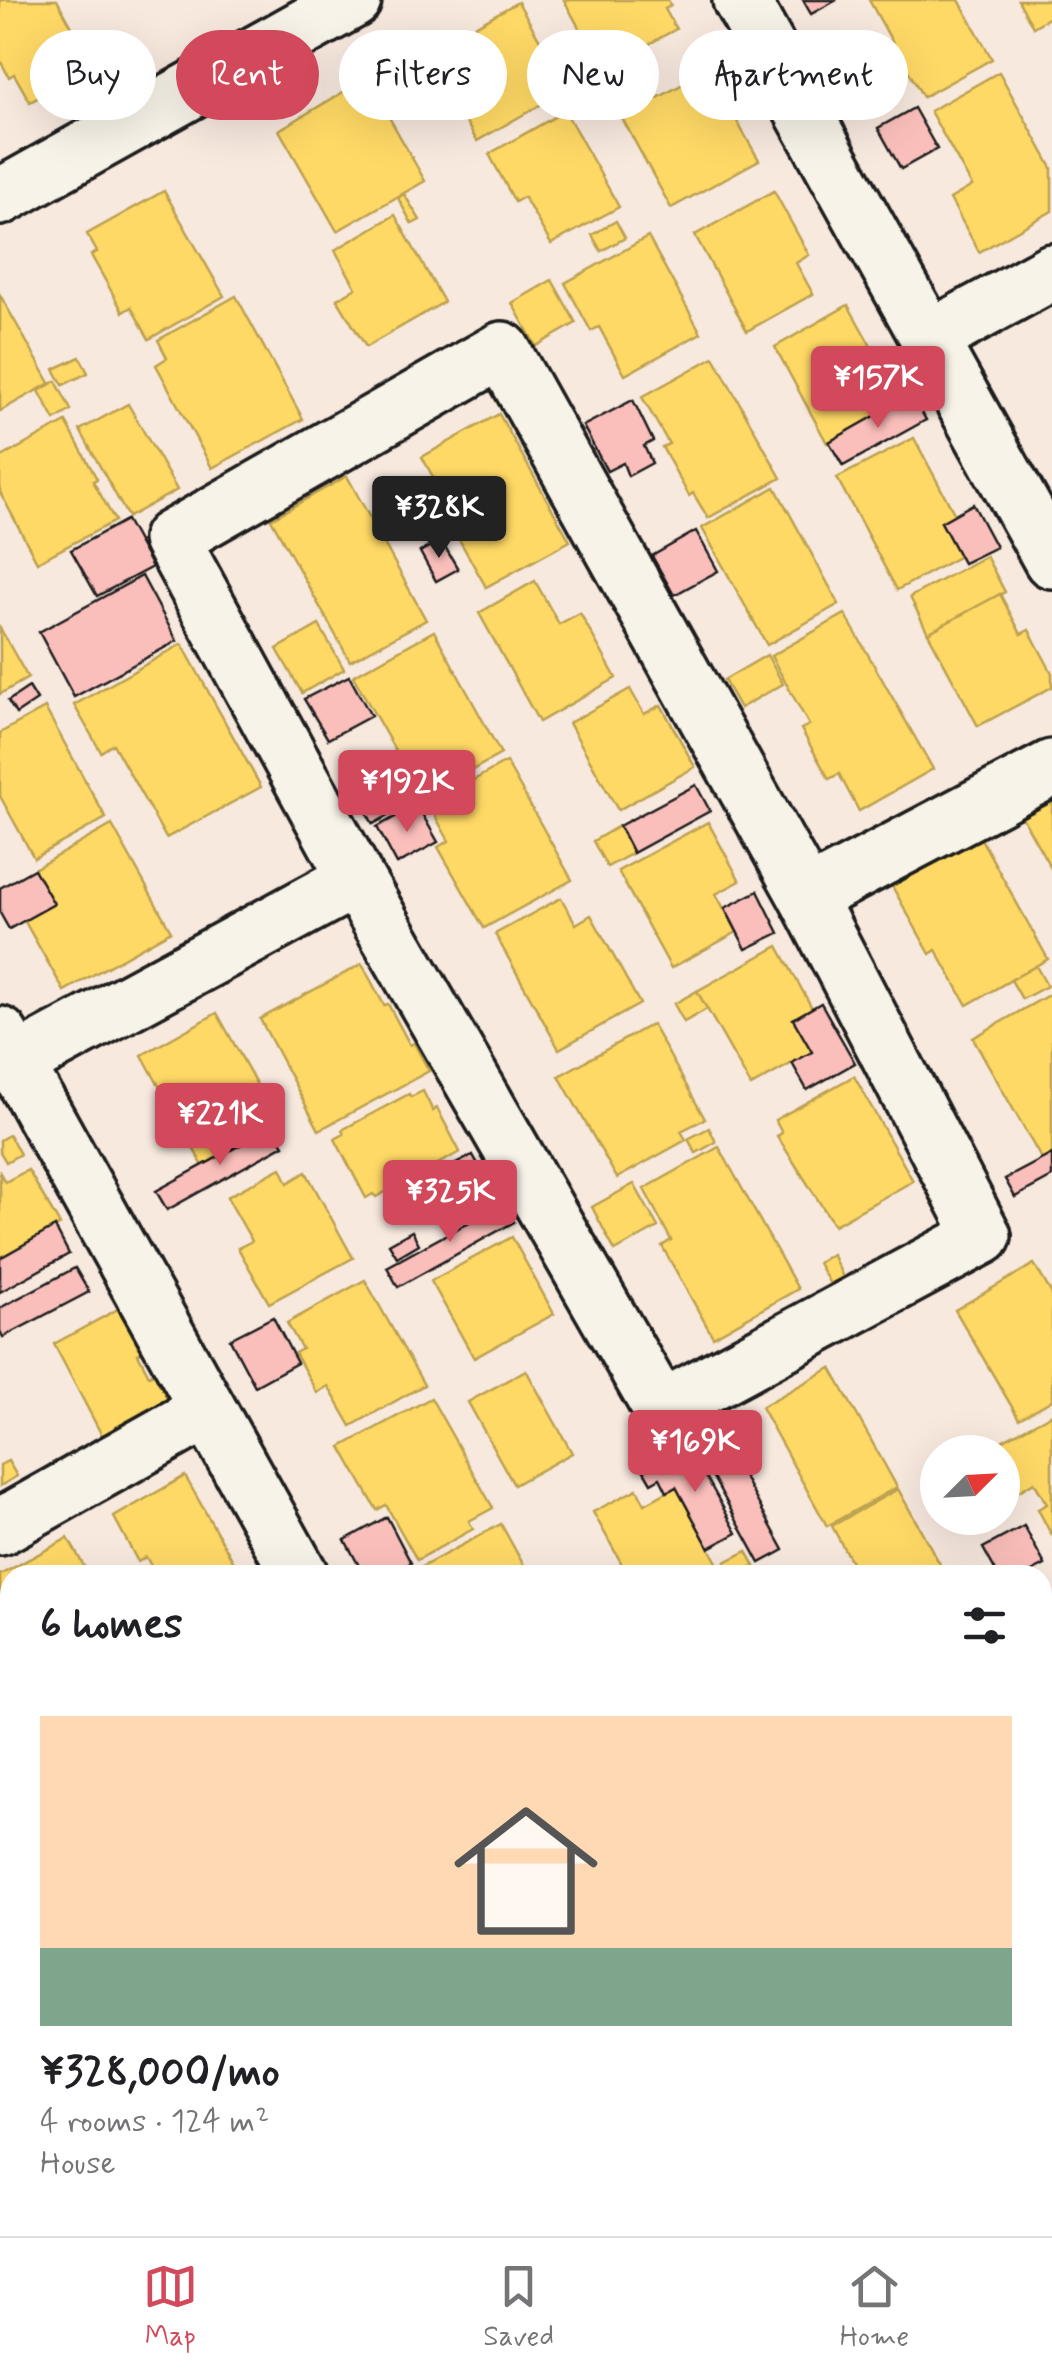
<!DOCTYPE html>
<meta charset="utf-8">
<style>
:root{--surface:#fff;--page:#f6f6f6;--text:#202124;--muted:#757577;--line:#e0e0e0;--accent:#d1495b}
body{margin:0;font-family:Mynerve,sans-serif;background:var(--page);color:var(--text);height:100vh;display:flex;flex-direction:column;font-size:38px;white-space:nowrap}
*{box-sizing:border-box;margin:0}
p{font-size:32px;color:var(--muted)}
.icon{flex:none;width:55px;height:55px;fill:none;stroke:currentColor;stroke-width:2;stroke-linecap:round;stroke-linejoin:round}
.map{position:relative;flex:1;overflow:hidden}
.side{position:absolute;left:0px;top:1565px;width:1052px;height:672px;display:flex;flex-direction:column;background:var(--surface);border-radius:30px 30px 0 0;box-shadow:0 10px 40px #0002}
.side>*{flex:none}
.hud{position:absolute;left:30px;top:30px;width:992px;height:90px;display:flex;gap:20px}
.needle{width:65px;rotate:66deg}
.buttons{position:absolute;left:920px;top:1435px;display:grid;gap:20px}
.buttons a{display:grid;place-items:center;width:100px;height:100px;border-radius:50%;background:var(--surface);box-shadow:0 10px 40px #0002;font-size:50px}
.price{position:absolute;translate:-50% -85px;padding:0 22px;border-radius:10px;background:var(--accent);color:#fff;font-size:32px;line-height:65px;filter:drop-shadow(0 2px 5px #0008)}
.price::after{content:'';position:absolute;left:50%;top:60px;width:30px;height:22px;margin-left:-15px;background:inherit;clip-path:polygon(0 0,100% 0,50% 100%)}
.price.selected{background:#222;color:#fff}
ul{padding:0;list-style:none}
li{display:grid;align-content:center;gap:20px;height:530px;padding:0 40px}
li span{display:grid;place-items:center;height:310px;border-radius:0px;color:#555}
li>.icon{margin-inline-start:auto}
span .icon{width:180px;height:180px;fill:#fffc;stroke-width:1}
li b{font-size:42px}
h2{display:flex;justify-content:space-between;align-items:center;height:120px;padding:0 40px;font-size:42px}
.chip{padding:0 35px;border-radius:45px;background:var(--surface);box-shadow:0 10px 40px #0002;font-size:35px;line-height:90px}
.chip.selected{background:var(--accent);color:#fff}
.tab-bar{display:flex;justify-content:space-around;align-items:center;height:140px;border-top:2px solid var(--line);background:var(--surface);font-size:28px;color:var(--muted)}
.tab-bar a{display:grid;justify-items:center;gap:5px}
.tab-bar .selected{color:var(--accent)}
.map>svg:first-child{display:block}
</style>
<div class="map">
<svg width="1052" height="2236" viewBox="0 0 1052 2236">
<rect width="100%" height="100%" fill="#f8e9df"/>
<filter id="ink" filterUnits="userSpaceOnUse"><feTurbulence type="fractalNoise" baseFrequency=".01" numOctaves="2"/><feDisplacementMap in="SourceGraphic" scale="20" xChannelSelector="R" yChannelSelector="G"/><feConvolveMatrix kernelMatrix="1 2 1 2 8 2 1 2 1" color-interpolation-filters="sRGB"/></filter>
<g filter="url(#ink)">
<g fill="#ffd966" stroke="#bba050" stroke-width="2.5">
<polygon points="0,0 57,0 94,67 30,102 14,74 9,77 0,60"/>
<polygon points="564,0 668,0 671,5 665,9 676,29 602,70"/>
<polygon points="869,0 959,0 992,59 923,97"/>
<polygon points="1018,0 1052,0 1052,16 1033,27"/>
<polygon points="518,2 568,89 477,141 451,97 461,91 437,47"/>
<polygon points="380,63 392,84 380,91 368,70"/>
<polygon points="999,72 1052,168 1052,211 979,252 950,199 972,186 930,111"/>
<polygon points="701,74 716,101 723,97 759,160 671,208 622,118"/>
<polygon points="367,78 425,181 337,231 279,130"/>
<polygon points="565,111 619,207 551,244 524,197 515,202 489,154"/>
<polygon points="164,191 224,296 149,339 131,307 123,312 91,255 97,252 87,234"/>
<polygon points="774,191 809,255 796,263 813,294 747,331 695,235"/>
<polygon points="404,194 420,220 412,224 398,198"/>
<polygon points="395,215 444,302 366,347 337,299 356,288 335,250"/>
<polygon points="616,221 625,238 601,251 592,235"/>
<polygon points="648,237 701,333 625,375 599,327 591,331 565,283"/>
<polygon points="552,280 576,323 536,346 512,303"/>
<polygon points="0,295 50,383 0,411"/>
<polygon points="236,296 303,419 212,468 156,365 167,358 158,340"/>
<polygon points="848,305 902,402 827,443 775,347"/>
<polygon points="80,357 88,373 63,385 54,369"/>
<polygon points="714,357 781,478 708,518 693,493 689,496 662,447 669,444 642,397"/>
<polygon points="56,381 71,410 55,420 39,391"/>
<polygon points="128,404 177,490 128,517 80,430"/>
<polygon points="499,414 570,541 486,587 447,518 454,515 422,457"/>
<polygon points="66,422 97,479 93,481 115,521 37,562 0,492 0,458"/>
<polygon points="914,438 955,515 941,522 960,556 897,590 837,478"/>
<polygon points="347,476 426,620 350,661 271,519"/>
<polygon points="775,487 839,604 767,645 702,528"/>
<polygon points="986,556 1005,592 928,633 910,597"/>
<polygon points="535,581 559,624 580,613 616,678 539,722 479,613"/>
<polygon points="1000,594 1021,634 1029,630 1052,673 1052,687 978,726 928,633"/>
<polygon points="845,614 933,769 859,811 839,774 829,779 801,729 809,725 771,656"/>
<polygon points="319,625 344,669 302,693 277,649"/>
<polygon points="0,628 28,678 0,694"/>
<polygon points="434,631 501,754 422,798 353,676"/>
<polygon points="182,644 261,787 166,838 113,744 101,752 74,705"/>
<polygon points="767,655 783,684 740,708 724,680"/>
<polygon points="630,689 644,714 661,705 695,767 618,810 569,723"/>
<polygon points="45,708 106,818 34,858 0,796 0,733"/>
<polygon points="506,762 572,880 484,928 438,847 449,841 429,805"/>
<polygon points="1052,800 1052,870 1022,817"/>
<polygon points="708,822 740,881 716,894 737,932 671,968 618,871"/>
<polygon points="112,825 171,931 64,991 24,920 54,904 34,869"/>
<polygon points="619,826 633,853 607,867 593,841"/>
<polygon points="975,828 1048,959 967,1005 936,950 930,954 887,877"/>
<polygon points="561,898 576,924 591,915 640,1004 559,1049 495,934"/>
<polygon points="778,946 812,1008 793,1019 812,1052 751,1086 697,991"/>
<polygon points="362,964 384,1005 388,1004 410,1045 414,1043 429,1071 319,1130 260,1019"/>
<polygon points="1036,966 1047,986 1022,999 1011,980"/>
<polygon points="697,991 707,1009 684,1022 674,1004"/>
<polygon points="1052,993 1052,1154 1042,1160 973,1038"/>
<polygon points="217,1013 278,1123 203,1166 142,1055"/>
<polygon points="652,1024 705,1119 681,1131 686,1140 617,1178 559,1076"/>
<polygon points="854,1076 913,1181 834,1225 777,1136 782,1133 775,1120"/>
<polygon points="423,1091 433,1111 437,1108 460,1152 376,1197 373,1194 366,1198 335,1139 344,1134 342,1130 409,1094 411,1097"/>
<polygon points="709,1128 716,1142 696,1153 688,1139"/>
<polygon points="9,1135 20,1154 6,1162 0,1152 0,1140"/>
<polygon points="719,1147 798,1289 713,1337 662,1246 671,1240 644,1189"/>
<polygon points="281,1168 288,1183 306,1172 353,1258 269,1303 238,1248 252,1241 227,1197"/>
<polygon points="28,1170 60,1225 0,1258 0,1173 5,1182"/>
<polygon points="634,1184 658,1227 615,1251 592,1207"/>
<polygon points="512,1237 554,1314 474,1358 431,1281"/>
<polygon points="832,1254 843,1277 830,1284 818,1263"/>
<polygon points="1034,1264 1052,1294 1052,1400 1019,1419 955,1310"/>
<polygon points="365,1280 424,1385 351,1426 328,1386 317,1393 295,1353 302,1349 287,1323"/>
<polygon points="120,1308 143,1351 138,1354 149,1375 160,1370 178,1406 107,1445 54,1344"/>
<polygon points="831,1368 897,1487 827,1526 761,1407"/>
<polygon points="526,1370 572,1453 514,1485 468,1402"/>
<polygon points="431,1398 493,1508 469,1521 473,1529 417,1560 386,1505 377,1510 341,1447"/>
<polygon points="1052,1414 1052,1536 1038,1509 1047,1504 1034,1482 1016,1493 1002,1466 1002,1452 996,1444"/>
<polygon points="8,1461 17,1476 0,1486 0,1465"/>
<polygon points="185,1476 241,1575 156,1575 146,1557 138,1562 114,1517"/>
<polygon points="676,1487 709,1548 724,1575 628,1575 593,1512 637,1489 645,1504"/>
<polygon points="898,1489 946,1575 858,1575 832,1526"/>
<polygon points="501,1524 529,1575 427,1575 422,1567"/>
<polygon points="68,1538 89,1575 10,1575 10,1627 0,1609 0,1575"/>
<polygon points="747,1551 755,1566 732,1575 725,1562"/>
<polygon points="1042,1749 1052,1766 1052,1845 1042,1851"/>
<polygon points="1052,1873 1052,1992 1050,1994 1042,1981 1042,1879"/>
<polygon points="1042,2187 1047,2195 1052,2193 1052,2236 950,2236 946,2228 1042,2228"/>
<polygon points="237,2228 287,2228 292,2236 221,2236"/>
<polygon points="378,2228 486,2228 472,2236 383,2236"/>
<polygon points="486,2228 498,2228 503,2236 472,2236"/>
<polygon points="516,2228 580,2228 585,2236 521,2236"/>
<polygon points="748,2228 772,2228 776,2236 731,2236"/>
<polygon points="810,2228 837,2228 840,2233 793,2236"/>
<polygon points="874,2228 893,2228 898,2236 859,2236"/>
</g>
<polygon fill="#76a5af" stroke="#5b7c83" stroke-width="2.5" points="5,2104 10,2113 10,2228 72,2228 77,2236 0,2236 0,2107"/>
<g fill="#fbbfbb" stroke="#1c1c1c" stroke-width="2.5">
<polygon points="803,0 837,0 811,14"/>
<polygon points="914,108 937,149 901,169 878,128"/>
<polygon points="912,395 926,420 843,466 829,442"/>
<polygon points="633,400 653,441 644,446 652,463 628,476 623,463 607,471 583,426"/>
<polygon points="973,504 996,547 963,563 941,522"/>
<polygon points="126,520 152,567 97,596 71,550"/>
<polygon points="696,531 718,571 674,595 652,556"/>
<polygon points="441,540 458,569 436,581 420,552"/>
<polygon points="142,576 177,641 74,697 39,632"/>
<polygon points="349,676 371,716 328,739 304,699"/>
<polygon points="29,687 37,700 16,714 8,701"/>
<polygon points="400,760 417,790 396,801 379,771"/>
<polygon points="370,763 395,812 373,824 346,775"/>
<polygon points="696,785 710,811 633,853 619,826"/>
<polygon points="417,805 438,842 397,864 377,827"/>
<polygon points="34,869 54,904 9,929 0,913 0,888"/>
<polygon points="758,891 779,933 746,949 725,908"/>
<polygon points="821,1003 855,1063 807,1090 792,1063 812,1052 793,1019"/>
<polygon points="273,1127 284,1145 167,1210 156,1191"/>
<polygon points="1052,1154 1052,1177 1015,1197 1005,1179"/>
<polygon points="473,1155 498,1201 450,1227 424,1181"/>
<polygon points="504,1203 514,1222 398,1287 387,1267"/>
<polygon points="55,1227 69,1254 0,1292 0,1258"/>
<polygon points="412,1231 419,1244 397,1257 389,1244"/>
<polygon points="75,1268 89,1292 3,1337 0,1331 0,1308"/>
<polygon points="273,1317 297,1363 255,1386 230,1339"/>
<polygon points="689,1446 737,1533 709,1548 676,1487 667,1492 660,1478 651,1483 644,1471"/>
<polygon points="733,1457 784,1550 760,1563 709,1470"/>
<polygon points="387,1517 411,1563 387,1575 364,1575 345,1540"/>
<polygon points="1024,1526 1045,1565 1026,1575 998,1575 983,1548"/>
</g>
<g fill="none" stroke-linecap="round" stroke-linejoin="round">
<defs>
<g id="minor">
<polyline points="741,0 1052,560"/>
<polyline points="0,197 353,0"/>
<polyline points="929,339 1052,272"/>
<polygon points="502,350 807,897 983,1236 661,1409 356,879 171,539"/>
<polyline points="807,897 1052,768"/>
<polyline points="0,1035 300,1575"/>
<polyline points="16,1063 356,879"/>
<polyline points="0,1527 208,1410"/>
<polyline points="1042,1635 1052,1629"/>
<polyline points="0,1739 10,1753"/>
<polyline points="1042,2054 1052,2049"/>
<polyline points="1042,2100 1052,2118"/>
<polyline points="663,2228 668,2236"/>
</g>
</defs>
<use href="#minor" stroke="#1c1c1c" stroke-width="62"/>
<use href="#minor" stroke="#f7f3e8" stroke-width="55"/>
</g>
</g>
</svg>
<div class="buttons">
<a><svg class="needle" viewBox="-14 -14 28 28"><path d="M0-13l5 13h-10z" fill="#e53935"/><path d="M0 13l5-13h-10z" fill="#757577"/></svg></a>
</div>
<b class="price" style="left:878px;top:431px">¥157K</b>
<b class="price selected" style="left:439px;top:561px">¥328K</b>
<b class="price" style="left:407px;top:835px">¥192K</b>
<b class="price" style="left:220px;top:1168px">¥221K</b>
<b class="price" style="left:450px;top:1245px">¥325K</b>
<b class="price" style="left:695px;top:1495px">¥169K</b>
<div class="hud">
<a class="chip">Buy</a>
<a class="chip selected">Rent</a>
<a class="chip">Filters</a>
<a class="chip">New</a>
<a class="chip">Apartment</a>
</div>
<section class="side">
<h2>6 homes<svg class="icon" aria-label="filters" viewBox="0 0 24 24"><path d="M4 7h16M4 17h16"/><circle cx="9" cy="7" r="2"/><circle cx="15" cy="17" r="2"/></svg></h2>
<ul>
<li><span style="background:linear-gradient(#ffd9b3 75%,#7fa58c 0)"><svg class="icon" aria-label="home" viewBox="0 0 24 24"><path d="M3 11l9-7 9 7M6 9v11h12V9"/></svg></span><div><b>¥328,000/mo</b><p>4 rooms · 124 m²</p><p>House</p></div></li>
</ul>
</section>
</div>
<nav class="tab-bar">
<a class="selected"><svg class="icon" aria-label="map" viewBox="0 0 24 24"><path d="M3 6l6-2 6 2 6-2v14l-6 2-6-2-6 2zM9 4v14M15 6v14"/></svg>Map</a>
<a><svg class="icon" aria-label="saved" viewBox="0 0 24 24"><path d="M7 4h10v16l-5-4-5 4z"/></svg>Saved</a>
<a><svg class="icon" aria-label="home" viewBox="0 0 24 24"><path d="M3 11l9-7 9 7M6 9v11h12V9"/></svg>Home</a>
</nav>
